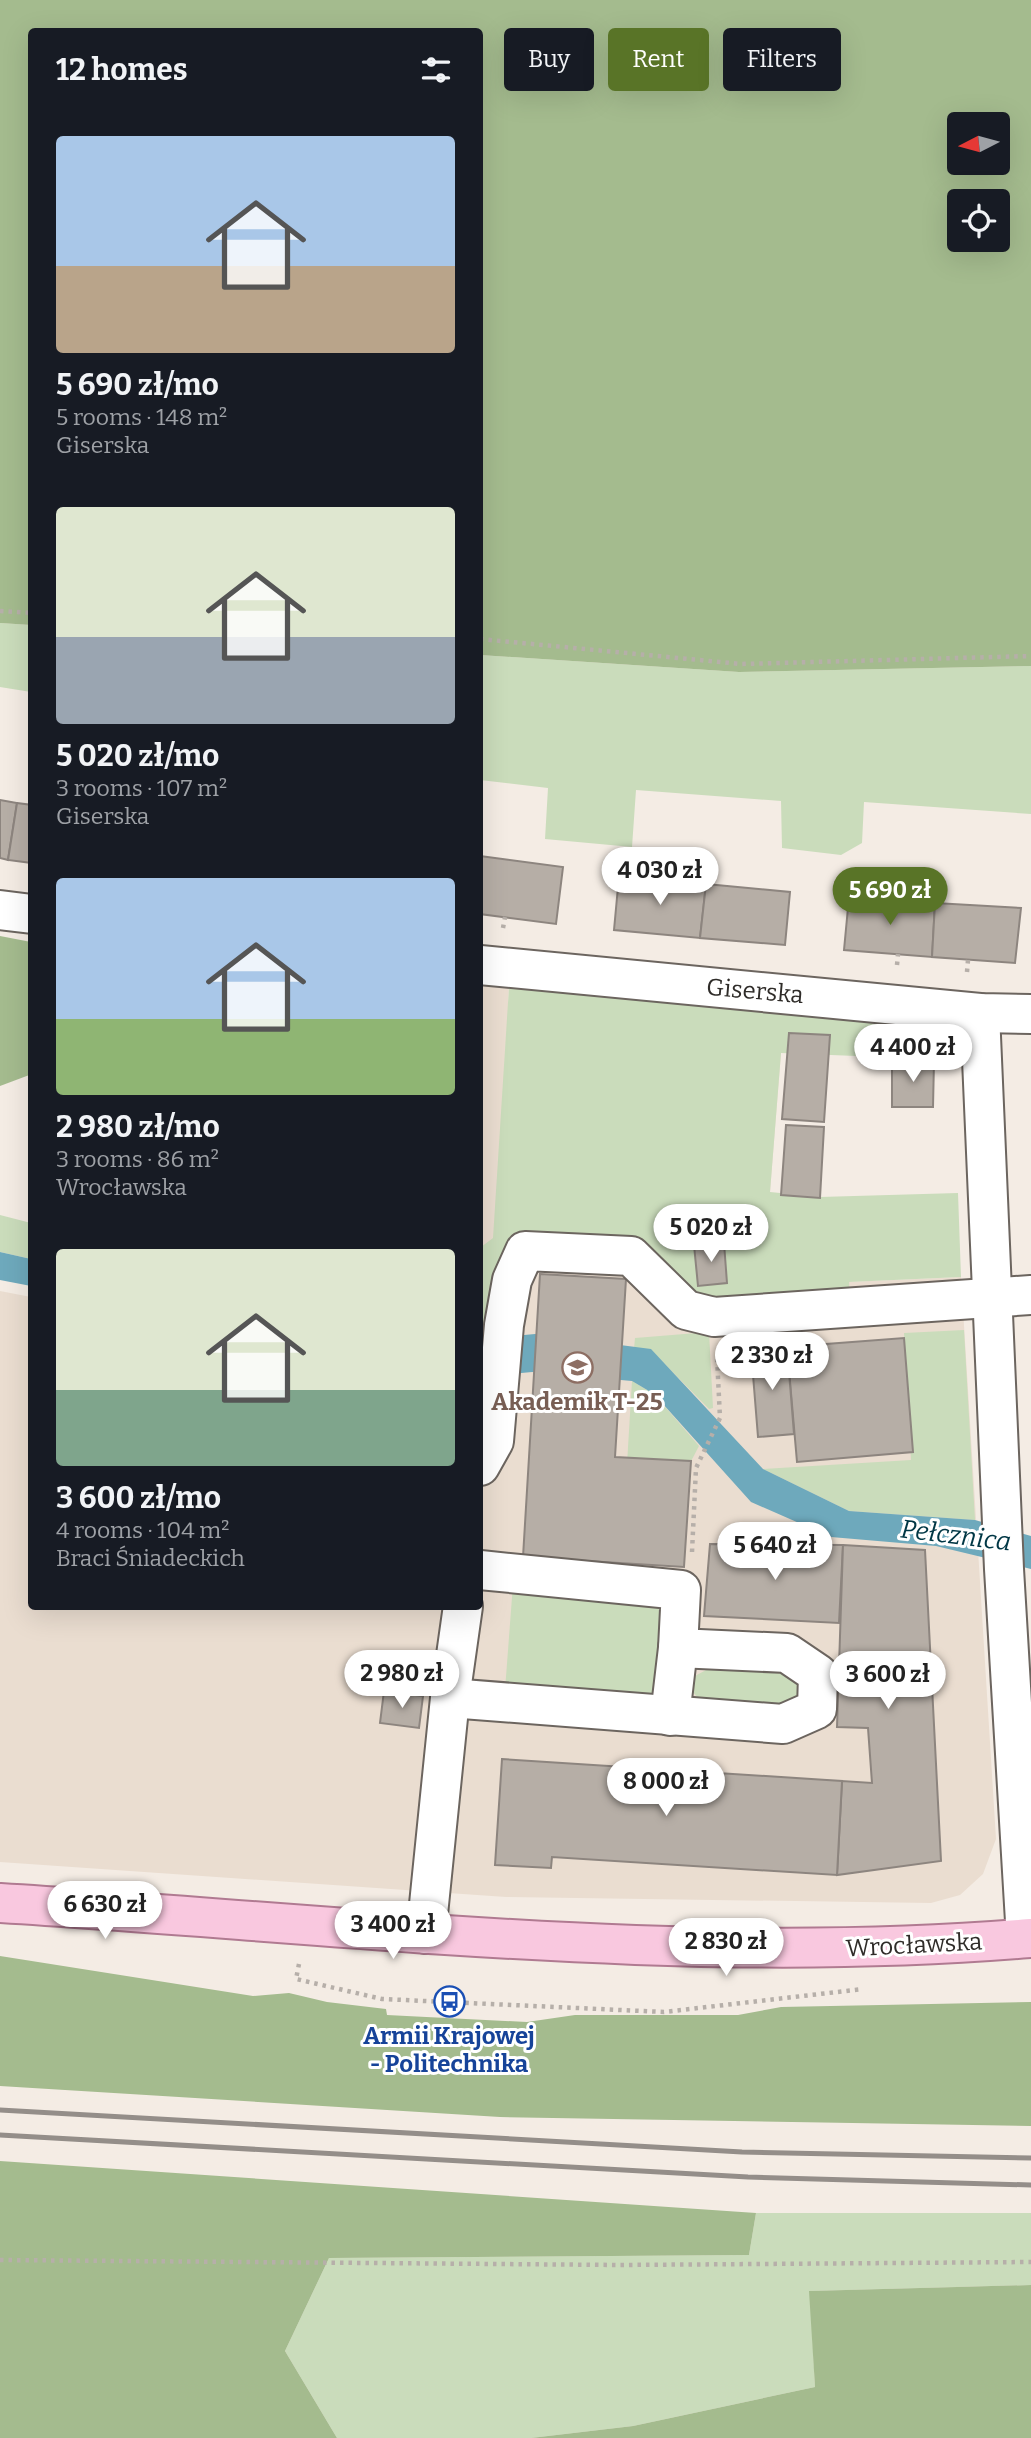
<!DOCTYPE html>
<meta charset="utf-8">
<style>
:root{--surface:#171b24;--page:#242831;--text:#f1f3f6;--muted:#9ea1a6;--accent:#597427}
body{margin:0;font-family:Bitter,serif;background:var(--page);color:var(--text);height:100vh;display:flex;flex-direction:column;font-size:26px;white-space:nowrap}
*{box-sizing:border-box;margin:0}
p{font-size:23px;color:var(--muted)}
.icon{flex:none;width:38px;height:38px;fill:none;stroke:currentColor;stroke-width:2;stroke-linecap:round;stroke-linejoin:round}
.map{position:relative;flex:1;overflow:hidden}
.panel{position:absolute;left:28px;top:28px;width:455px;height:1582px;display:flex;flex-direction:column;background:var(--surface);border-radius:7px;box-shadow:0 7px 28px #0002}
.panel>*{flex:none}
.hud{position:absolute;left:504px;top:28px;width:422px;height:63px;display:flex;gap:14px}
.needle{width:46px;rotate:264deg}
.controls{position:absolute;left:947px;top:112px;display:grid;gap:14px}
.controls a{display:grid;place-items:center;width:63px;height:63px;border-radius:7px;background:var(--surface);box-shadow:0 7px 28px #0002;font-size:35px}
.price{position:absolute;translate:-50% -60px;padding:0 16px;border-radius:24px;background:#fff;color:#222;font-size:23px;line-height:46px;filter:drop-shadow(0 2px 4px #0008)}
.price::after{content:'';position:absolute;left:50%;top:42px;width:21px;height:16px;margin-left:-10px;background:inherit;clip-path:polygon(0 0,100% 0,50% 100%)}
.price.on{background:var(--accent);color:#fff}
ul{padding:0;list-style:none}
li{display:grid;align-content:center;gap:14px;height:371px;padding:0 28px}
li span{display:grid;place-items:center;height:217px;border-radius:7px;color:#555}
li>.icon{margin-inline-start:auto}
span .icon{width:126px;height:126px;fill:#fffc;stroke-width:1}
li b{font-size:30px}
h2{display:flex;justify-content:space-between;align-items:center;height:84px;padding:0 28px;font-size:30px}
.pill{padding:0 24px;border-radius:7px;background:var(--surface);box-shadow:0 7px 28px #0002;font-size:24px;line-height:63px}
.pill.on{background:var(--accent);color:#fff}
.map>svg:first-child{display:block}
</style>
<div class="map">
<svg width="1031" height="2438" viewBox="0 0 1031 2438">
<rect width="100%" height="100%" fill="#f4ece4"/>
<polygon fill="#eaddd0" points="480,984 509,987 508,1002 783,1028 770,1192 781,1285 961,1277 996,1839 983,1874 960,1895 931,1903 506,1897 0,1862 0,1291 31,1297 32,1606 480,1606"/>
<g fill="#cadcbb">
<polygon points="0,623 31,625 31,692 0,687"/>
<polygon points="480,655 739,672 1031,666 1031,814 864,802 862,843 841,855 782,848 781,801 636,790 632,847 545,839 548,788 480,780"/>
<polygon points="509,987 946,1025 955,1038 956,1060 781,1053 770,1192 820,1197 958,1193 961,1277 849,1282 850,1300 713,1307 540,1236 492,1336 480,1339 481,1247 493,1238"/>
<polygon points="0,1215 31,1223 31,1259 0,1252"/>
<polygon points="964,1330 975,1520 849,1511 763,1469 911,1460 904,1333"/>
<polygon points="709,1332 713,1408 709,1409 651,1350 634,1349 635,1338"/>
<polygon points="632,1381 654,1394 699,1446 688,1467 627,1464"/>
<polygon points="513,1584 665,1598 655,1697 505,1690"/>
<polygon points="708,1669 792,1674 802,1689 793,1706 701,1701 690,1689 693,1677"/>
<polygon points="756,2213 1031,2213 1031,2285 810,2291 815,2387 633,2426 531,2438 337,2438 285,2351 329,2258 749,2255"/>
</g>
<g fill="#a4bb8e" fill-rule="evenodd">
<path d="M0 0H1031V666L739 672 480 655V32H32L31 625 0 623ZM998 124V163H959V124ZM998 201V240H959V201Z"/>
<polygon points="0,936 31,942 32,1074 0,1086"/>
<polygon points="0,1956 253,1996 289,1993 327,2002 386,2009 387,2015 527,2022 575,2015 738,2015 781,2007 1031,2002 1031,2126 500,2117 0,2086"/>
<polygon points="0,2161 756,2213 749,2255 329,2258 285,2351 337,2438 0,2438"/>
<polygon points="1031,2285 1031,2438 531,2438 633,2426 815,2387 809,2291"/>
</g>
<g fill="#6ea9bc">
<polygon points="0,1252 31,1259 31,1286 0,1280"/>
<polygon points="535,1334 651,1349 763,1469 849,1511 975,1520 1031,1536 1031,1569 936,1546 831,1537 751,1502 654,1394 632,1381 532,1372 480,1377 480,1339"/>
</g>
<g fill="#b6aea6" stroke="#8d857f" stroke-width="2">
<polygon points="0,800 17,803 8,860 0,858"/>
<polygon points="17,803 32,805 32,863 8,860"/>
<polygon points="480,856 563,867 556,924 480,914"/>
<polygon points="619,876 706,884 700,938 614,930"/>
<polygon points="706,884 790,892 785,945 700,938"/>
<polygon points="849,897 935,903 932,957 844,950"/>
<polygon points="935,903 1021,908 1015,963 932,957"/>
<polygon points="789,1033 830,1035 824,1122 782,1119"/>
<polygon points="892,1061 934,1061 933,1107 892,1107"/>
<polygon points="786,1125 824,1127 820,1198 781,1195"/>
<polygon points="724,1243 727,1283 698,1286 694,1245"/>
<polygon points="540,1274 626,1279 615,1457 691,1461 684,1567 523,1557"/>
<polygon points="904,1338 913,1452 797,1462 787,1347"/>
<polygon points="787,1347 794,1434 758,1437 751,1350"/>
<polygon points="710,1544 843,1545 839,1623 704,1616"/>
<polygon points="843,1545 925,1550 941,1861 837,1875 842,1781 872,1783 868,1728 837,1727"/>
<polygon points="384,1691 423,1696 419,1728 380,1723"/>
<polygon points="502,1759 842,1781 837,1875 552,1857 551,1868 495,1865"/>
</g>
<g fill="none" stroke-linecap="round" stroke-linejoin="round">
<defs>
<g id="minor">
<polyline points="0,910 32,914"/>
<polyline points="480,965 980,1013 1031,1014"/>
<polyline points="980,1013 1004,1569 1026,1938"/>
<polyline points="480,1466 494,1441 504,1325 512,1280 525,1251 631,1256 686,1310 714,1317 1031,1295"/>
<polyline points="450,1698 783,1724 817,1709 818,1674 787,1653 678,1648 681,1590 480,1570"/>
<polyline points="670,1716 678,1648"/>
<polyline points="426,1934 450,1698 463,1606"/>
</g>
<path id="major" d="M0 1903C343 1924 687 1967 1031 1938"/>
</defs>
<use href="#minor" stroke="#6c655f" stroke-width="42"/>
<use href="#major" stroke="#b07a91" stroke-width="42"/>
<g stroke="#b6afa9" stroke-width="4.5" stroke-dasharray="3.5 5" stroke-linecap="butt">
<polyline points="0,611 32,613"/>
<polyline points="480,639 741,664 1031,656"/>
<polyline points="503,928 505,917"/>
<polyline points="897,965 898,954"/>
<polyline points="967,972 968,960"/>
<polyline points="692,1552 696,1468 720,1418 717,1357"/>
<polyline points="299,1964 296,1979 382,1999 664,2012 863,1989"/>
<polyline points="0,2260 620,2265 1031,2262"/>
</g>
<use href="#minor" stroke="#fff" stroke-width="38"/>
<use href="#major" stroke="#f9c8df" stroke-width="38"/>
<g stroke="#948e89" stroke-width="5">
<polyline points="0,2110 742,2152 1031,2158"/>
<polyline points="0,2135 748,2177 1031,2185"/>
</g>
</g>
<defs>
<symbol id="university-ring" viewBox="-11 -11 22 22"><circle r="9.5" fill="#fff" stroke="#8d6e63" stroke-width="1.5"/><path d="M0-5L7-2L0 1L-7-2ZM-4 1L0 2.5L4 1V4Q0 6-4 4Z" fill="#8d6e63"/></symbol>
<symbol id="bus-ring" viewBox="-11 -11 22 22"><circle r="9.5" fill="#fff" stroke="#1a4fb4" stroke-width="1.5"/><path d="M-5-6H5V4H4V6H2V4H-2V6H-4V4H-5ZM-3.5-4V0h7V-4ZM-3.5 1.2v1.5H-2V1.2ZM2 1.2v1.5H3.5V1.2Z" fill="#1a4fb4"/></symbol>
</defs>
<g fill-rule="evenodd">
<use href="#university-ring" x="560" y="1350" width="35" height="35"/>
<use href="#bus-ring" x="432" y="1984" width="35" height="35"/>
</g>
<g text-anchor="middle" stroke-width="6" stroke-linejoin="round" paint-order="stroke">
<g font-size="24" fill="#2f2c29" stroke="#fff">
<text transform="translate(755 991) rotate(5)" y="8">Giserska</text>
<text transform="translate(914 1945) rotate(-3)" y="8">Wrocławska</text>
</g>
<g font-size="24" font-weight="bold" fill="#785e54" stroke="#fff">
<text x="577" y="1410">Akademik T-25</text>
</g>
<g font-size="24" font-weight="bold" fill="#164399" stroke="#fff">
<text x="449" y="2044">Armii Krajowej<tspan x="449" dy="28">- Politechnika</tspan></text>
</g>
<g font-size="26" font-style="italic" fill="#003745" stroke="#fff">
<text transform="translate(956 1535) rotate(7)" y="9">Pełcznica</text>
</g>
</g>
</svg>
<div class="controls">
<a><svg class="needle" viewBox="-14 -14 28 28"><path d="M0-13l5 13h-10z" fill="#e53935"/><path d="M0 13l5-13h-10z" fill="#9ea1a6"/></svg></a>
<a><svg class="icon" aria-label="locate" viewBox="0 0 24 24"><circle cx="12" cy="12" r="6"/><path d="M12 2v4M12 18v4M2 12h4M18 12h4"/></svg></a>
</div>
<b class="price" style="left:660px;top:907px">4 030 zł</b>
<b class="price on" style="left:890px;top:927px">5 690 zł</b>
<b class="price" style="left:913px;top:1084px">4 400 zł</b>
<b class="price" style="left:711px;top:1264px">5 020 zł</b>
<b class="price" style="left:772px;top:1392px">2 330 zł</b>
<b class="price" style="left:775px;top:1582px">5 640 zł</b>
<b class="price" style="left:402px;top:1710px">2 980 zł</b>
<b class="price" style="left:888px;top:1711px">3 600 zł</b>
<b class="price" style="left:666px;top:1818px">8 000 zł</b>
<b class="price" style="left:105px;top:1941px">6 630 zł</b>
<b class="price" style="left:393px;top:1961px">3 400 zł</b>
<b class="price" style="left:726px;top:1978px">2 830 zł</b>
<div class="hud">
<a class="pill">Buy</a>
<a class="pill on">Rent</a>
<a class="pill">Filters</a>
</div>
<section class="panel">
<h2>12 homes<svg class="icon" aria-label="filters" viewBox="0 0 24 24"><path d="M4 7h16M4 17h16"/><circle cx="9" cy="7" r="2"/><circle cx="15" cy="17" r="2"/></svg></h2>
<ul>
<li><span style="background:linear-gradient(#a9c7e8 60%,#b9a48a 0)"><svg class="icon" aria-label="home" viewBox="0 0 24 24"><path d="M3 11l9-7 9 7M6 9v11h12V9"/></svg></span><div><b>5 690 zł/mo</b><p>5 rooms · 148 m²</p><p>Giserska</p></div></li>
<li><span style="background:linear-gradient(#dfe7d0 60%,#9aa5b1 0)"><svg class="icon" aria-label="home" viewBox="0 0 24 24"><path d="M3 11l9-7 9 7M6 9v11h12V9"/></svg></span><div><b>5 020 zł/mo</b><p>3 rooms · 107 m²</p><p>Giserska</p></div></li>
<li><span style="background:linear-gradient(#a9c7e8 65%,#8fb573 0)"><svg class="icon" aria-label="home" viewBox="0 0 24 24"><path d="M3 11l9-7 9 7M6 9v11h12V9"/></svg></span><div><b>2 980 zł/mo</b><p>3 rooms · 86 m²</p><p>Wrocławska</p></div></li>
<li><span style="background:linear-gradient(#dfe7d0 65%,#7fa58c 0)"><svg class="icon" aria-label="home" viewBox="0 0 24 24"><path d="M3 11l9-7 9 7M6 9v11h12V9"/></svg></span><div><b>3 600 zł/mo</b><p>4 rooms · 104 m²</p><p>Braci Śniadeckich</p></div></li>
</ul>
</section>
</div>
